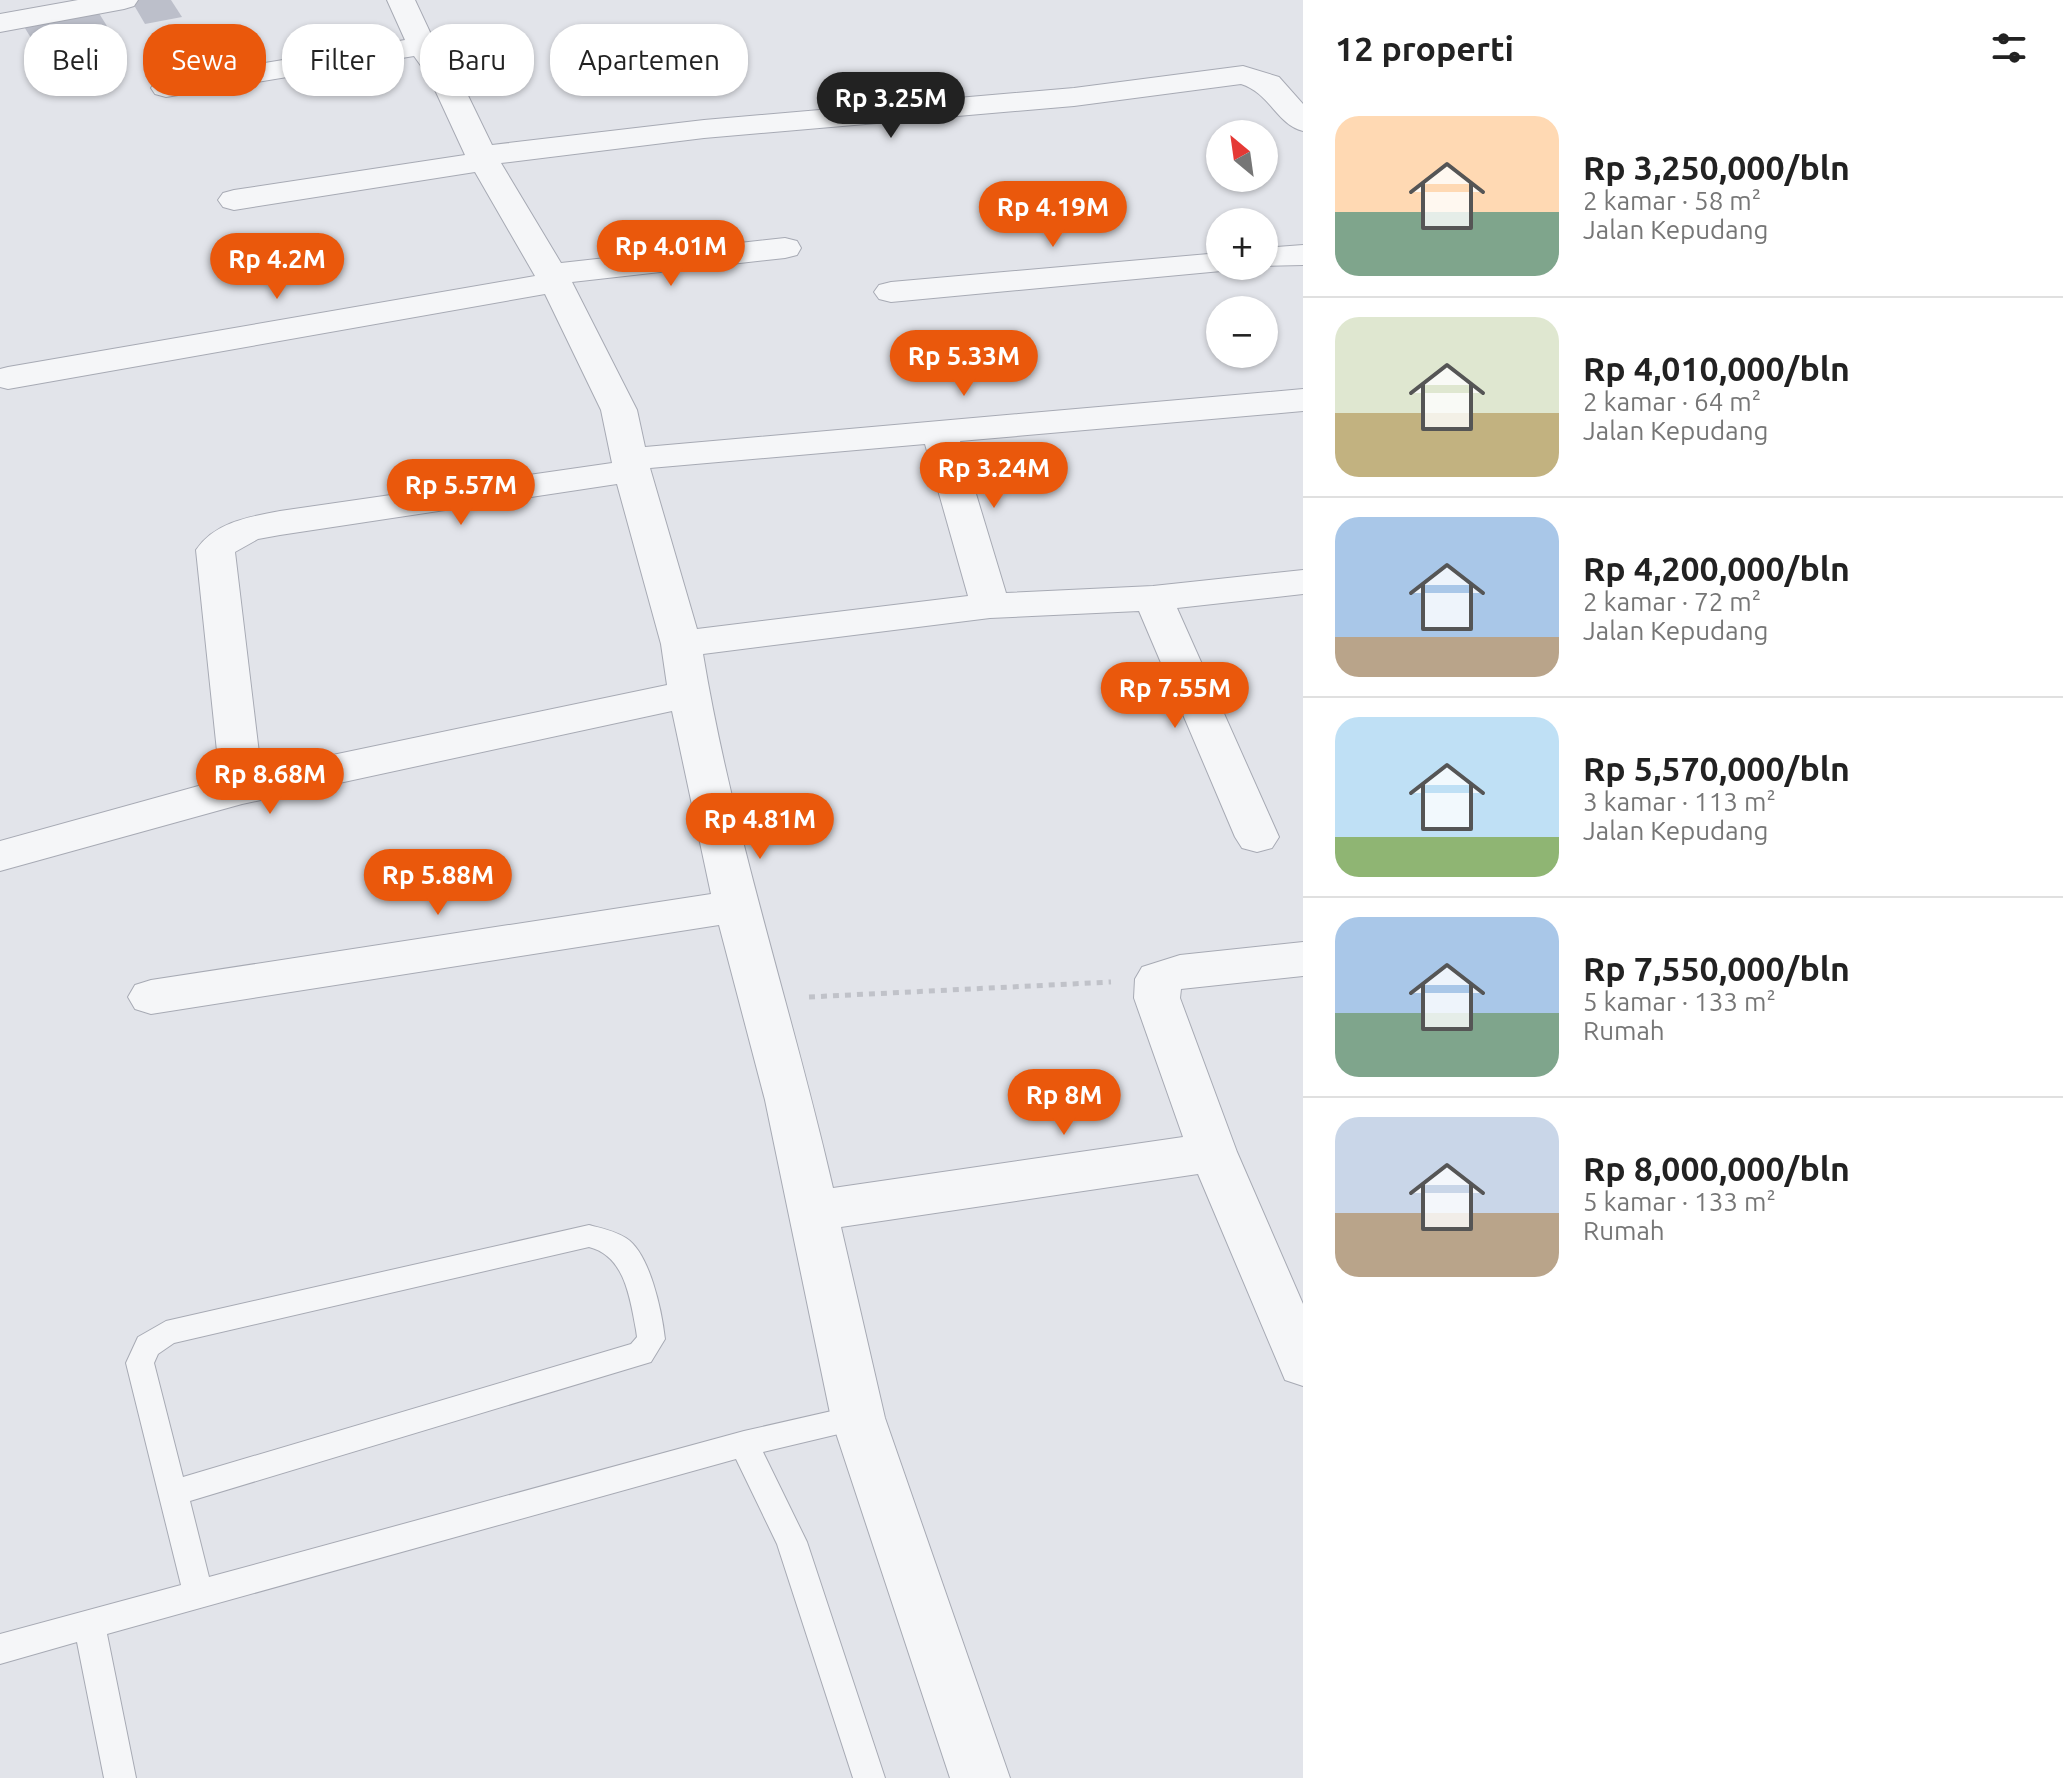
<!DOCTYPE html>
<html lang="id">
<meta charset="utf-8">
<style>
:root{--surface:#fff;--page:#f2f2f2;--text:#222;--muted:#767676;--line:#e0e0e0;--accent:#ea580c}
body{margin:0;font-family:Ubuntu,sans-serif;background:var(--page);color:var(--text);height:100vh;display:flex;flex-direction:column;font-size:30px;white-space:nowrap}
*{box-sizing:border-box;margin:0}
p{font-size:26px;color:var(--muted)}
.icon{flex:none;width:44px;height:44px;fill:none;stroke:currentColor;stroke-width:2;stroke-linecap:round;stroke-linejoin:round}
.map{position:relative;flex:1;overflow:hidden}
.panel{display:flex;flex-direction:column;background:var(--surface);width:760px}
.panel>*{flex:none}
.top-card{position:absolute;left:24px;top:24px;width:760px;height:72px;display:flex;gap:16px}
.needle{width:52px;rotate:331deg}
.fabs{position:absolute;left:1206px;top:120px;display:grid;gap:16px}
.fabs a{display:grid;place-items:center;width:72px;height:72px;border-radius:50%;background:var(--surface);box-shadow:0 2px 6px #0004;font-size:40px}
.price{position:absolute;translate:-50% -68px;padding:0 18px;border-radius:28px;background:var(--accent);color:#fff;font-size:26px;line-height:52px;filter:drop-shadow(0 2px 4px #0008)}
.price::after{content:'';position:absolute;left:50%;top:48px;width:24px;height:18px;margin-left:-12px;background:inherit;clip-path:polygon(0 0,100% 0,50% 100%)}
.price.current{background:#222;color:#fff}
ul{padding:0;list-style:none}
li{display:flex;align-items:center;gap:24px;height:200px;padding:0 32px}
li+li{border-top:2px solid var(--line)}
li span{display:grid;place-items:center;flex:none;width:224px;height:160px;border-radius:24px;color:#555}
li>.icon{margin-inline-start:auto}
span .icon{width:96px;height:96px;fill:#fffc;stroke-width:1}
li b{font-size:34px}
h2{display:flex;justify-content:space-between;align-items:center;height:96px;padding:0 32px;font-size:34px}
.tag{padding:0 28px;border-radius:32px;background:var(--surface);box-shadow:0 2px 6px #0004;font-size:28px;line-height:72px}
.tag.current{background:var(--accent);color:#fff}
main{display:flex;flex:1;min-height:0}
.map>svg:first-child{display:block}
</style>
<main>
<div class="map">
<svg width="1303" height="1778" viewBox="0 0 1303 1778">
<rect width="100%" height="100%" fill="#e2e4ea"/>
<g fill="#bcbfca">
<polygon points="131,0 171,0 182,17 145,24"/>
<polygon points="97,10 110,31 36,46 23,25"/>
</g>
<g fill="none" stroke-linecap="round" stroke-linejoin="round">
<defs>
<path id="lane" d="M589 1225C601 1228 615 1231 626 1238 650 1253 662 1312 665 1339L651 1362 190 1501 209 1577 744 1431 858 1405 868 1409 873 1418 868 1427 763 1452 807 1542 885 1778H853L777 1544 736 1459 107 1634 136 1778H104L77 1642 0 1664V1634L181 1585 126 1363 138 1337 166 1321ZM589 1247C625 1256 630 1298 636 1330L637 1337 631 1344 183 1477 154 1363 158 1354 174 1343Z"/>
<g id="street">
<polygon points="78,0 138,0 134,6 124,9 0,32 0,14"/>
<path d="M387 0H415L436 45 459 77 492 145 704 120 1074 88 1243 66 1279 77 1303 104V131C1277 125 1270 93 1241 84L1074 106 704 138 501 163 561 263 785 238 797 241 801 248 797 255 785 258 572 282 637 410 645 447 1303 389V411L960 441 1006 593 1153 586 1303 570V594L1177 608 1279 837 1272 848 1257 852 1242 848 1235 837 1139 611 990 618 703 654C733 835 792 1009 833 1188L1183 1137 1134 998 1135 979 1142 967 1180 955 1303 942V976L1181 989 1180 998 1237 1152 1303 1304V1386L1285 1380 1198 1174 841 1227 885 1418 1010 1778H950L831 1418 765 1100 719 925 151 1014 135 1009 128 997 135 985 151 980 711 894 672 711 242 804 0 871V841L220 780 196 550C215 522 249 517 280 511L612 463 601 410 545 294 8 389 0 387V369L8 367 535 276 475 172 234 210 223 207 218 200 223 193 234 190 465 155 429 77 414 56 166 97 155 94 151 88 155 82 166 79 405 40ZM925 444 968 596 697 629 650 468ZM617 484 661 644 667 685 261 770 235 552 258 539 280 535Z"/>
<polygon points="1303,245 1303,265 1256,266 1264,266 1264,248"/>
<polygon points="1220,253 1220,266 1234,266 1232,270 891,302 879,299 874,292 879,285 891,282"/>
</g>
</defs>
<use href="#lane" stroke="#a7aab4" stroke-width="2"/>
<use href="#street" stroke="#a7aab4" stroke-width="2"/>
<polyline stroke="#c0c2c9" stroke-width="5" stroke-dasharray="6 6" stroke-linecap="butt" points="809,997 1111,982"/>
<use href="#lane" fill="#f5f6f8" fill-rule="evenodd"/>
<use href="#street" fill="#f5f6f8" fill-rule="evenodd"/>
</g>
</svg>
<div class="fabs">
<a><svg class="needle" viewBox="-14 -14 28 28"><path d="M0-13l5 13h-10z" fill="#e53935"/><path d="M0 13l5-13h-10z" fill="#767676"/></svg></a>
<a>+</a>
<a>−</a>
</div>
<b class="price current" style="left:891px;top:140px">Rp 3.25M</b>
<b class="price" style="left:1053px;top:249px">Rp 4.19M</b>
<b class="price" style="left:671px;top:288px">Rp 4.01M</b>
<b class="price" style="left:277px;top:301px">Rp 4.2M</b>
<b class="price" style="left:964px;top:398px">Rp 5.33M</b>
<b class="price" style="left:994px;top:510px">Rp 3.24M</b>
<b class="price" style="left:461px;top:527px">Rp 5.57M</b>
<b class="price" style="left:1175px;top:730px">Rp 7.55M</b>
<b class="price" style="left:270px;top:816px">Rp 8.68M</b>
<b class="price" style="left:760px;top:861px">Rp 4.81M</b>
<b class="price" style="left:438px;top:917px">Rp 5.88M</b>
<b class="price" style="left:1064px;top:1137px">Rp 8M</b>
<div class="top-card">
<a class="tag">Beli</a>
<a class="tag current">Sewa</a>
<a class="tag">Filter</a>
<a class="tag">Baru</a>
<a class="tag">Apartemen</a>
</div>
</div>
<section class="panel">
<h2>12 properti<svg class="icon" aria-label="filters" viewBox="0 0 24 24"><path d="M4 7h16M4 17h16"/><circle cx="9" cy="7" r="2"/><circle cx="15" cy="17" r="2"/></svg></h2>
<ul>
<li><span style="background:linear-gradient(#ffd9b3 60%,#7fa58c 0)"><svg class="icon" aria-label="home" viewBox="0 0 24 24"><path d="M3 11l9-7 9 7M6 9v11h12V9"/></svg></span><div><b>Rp 3,250,000/bln</b><p>2 kamar · 58 m²</p><p>Jalan Kepudang</p></div></li>
<li><span style="background:linear-gradient(#dfe7d0 60%,#c2b280 0)"><svg class="icon" aria-label="home" viewBox="0 0 24 24"><path d="M3 11l9-7 9 7M6 9v11h12V9"/></svg></span><div><b>Rp 4,010,000/bln</b><p>2 kamar · 64 m²</p><p>Jalan Kepudang</p></div></li>
<li><span style="background:linear-gradient(#a9c7e8 75%,#b9a48a 0)"><svg class="icon" aria-label="home" viewBox="0 0 24 24"><path d="M3 11l9-7 9 7M6 9v11h12V9"/></svg></span><div><b>Rp 4,200,000/bln</b><p>2 kamar · 72 m²</p><p>Jalan Kepudang</p></div></li>
<li><span style="background:linear-gradient(#bfe0f5 75%,#8fb573 0)"><svg class="icon" aria-label="home" viewBox="0 0 24 24"><path d="M3 11l9-7 9 7M6 9v11h12V9"/></svg></span><div><b>Rp 5,570,000/bln</b><p>3 kamar · 113 m²</p><p>Jalan Kepudang</p></div></li>
<li><span style="background:linear-gradient(#a9c7e8 60%,#7fa58c 0)"><svg class="icon" aria-label="home" viewBox="0 0 24 24"><path d="M3 11l9-7 9 7M6 9v11h12V9"/></svg></span><div><b>Rp 7,550,000/bln</b><p>5 kamar · 133 m²</p><p>Rumah</p></div></li>
<li><span style="background:linear-gradient(#c9d6e8 60%,#b9a48a 0)"><svg class="icon" aria-label="home" viewBox="0 0 24 24"><path d="M3 11l9-7 9 7M6 9v11h12V9"/></svg></span><div><b>Rp 8,000,000/bln</b><p>5 kamar · 133 m²</p><p>Rumah</p></div></li>
</ul>
</section>
</main>
